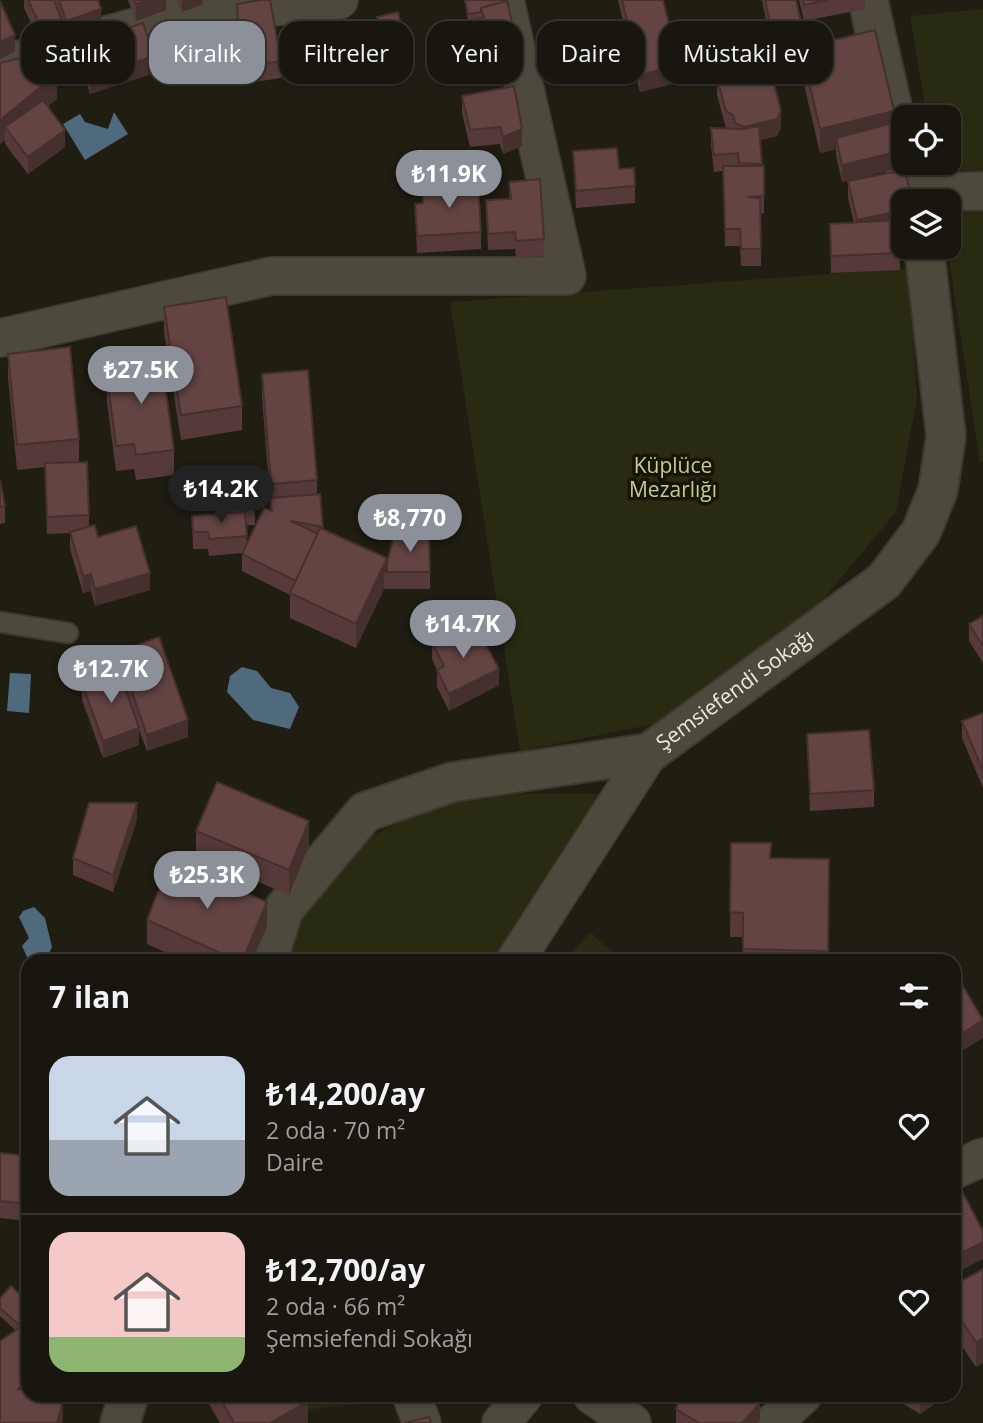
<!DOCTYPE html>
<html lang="tr">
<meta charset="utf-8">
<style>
:root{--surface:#18160e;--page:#211f17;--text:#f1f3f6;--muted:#9f9f9e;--line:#36352e;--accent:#8c9099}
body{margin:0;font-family:"Open Sans",sans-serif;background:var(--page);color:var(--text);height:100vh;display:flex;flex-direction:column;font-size:26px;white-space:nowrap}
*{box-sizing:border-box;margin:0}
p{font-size:23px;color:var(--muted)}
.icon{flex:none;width:38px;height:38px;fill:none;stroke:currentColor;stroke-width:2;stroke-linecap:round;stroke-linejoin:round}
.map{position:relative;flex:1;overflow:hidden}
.sheet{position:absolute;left:21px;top:954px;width:940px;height:448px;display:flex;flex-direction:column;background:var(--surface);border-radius:21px;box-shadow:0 2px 5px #0004,0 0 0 2px var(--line)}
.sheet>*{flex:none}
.hud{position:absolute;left:21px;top:21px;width:942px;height:63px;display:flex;gap:14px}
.fabs{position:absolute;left:891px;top:105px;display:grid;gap:14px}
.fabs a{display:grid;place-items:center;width:70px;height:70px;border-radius:14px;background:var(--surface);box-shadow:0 2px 5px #0004,0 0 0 2px var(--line);font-size:35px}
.price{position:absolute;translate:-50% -60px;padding:0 16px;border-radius:24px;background:var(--accent);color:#fff;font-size:23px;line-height:46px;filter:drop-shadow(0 2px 4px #0008)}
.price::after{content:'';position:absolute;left:50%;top:42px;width:21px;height:16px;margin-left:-10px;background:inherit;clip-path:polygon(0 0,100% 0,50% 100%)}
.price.active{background:#222;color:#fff}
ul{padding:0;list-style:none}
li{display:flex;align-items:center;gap:21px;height:175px;padding:0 28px}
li+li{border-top:2px solid var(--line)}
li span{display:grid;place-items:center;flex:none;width:196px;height:140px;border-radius:21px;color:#555}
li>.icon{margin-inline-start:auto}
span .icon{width:84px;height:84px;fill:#fffc;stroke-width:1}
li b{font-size:30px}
h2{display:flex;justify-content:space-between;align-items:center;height:84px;padding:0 28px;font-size:30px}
.tag{padding:0 24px;border-radius:21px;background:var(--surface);box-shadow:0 2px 5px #0004,0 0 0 2px var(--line);font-size:24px;line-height:63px}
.tag.active{background:var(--accent);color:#fff}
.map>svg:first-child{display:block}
</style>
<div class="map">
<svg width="983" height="1423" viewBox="0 0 983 1423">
<rect width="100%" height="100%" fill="#201d12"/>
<g fill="#282b11">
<polygon points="983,9 983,462 980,462 947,247 948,201 940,201 934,163 948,163 948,117 927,117 910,16"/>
<polygon points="909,268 917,397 896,512 797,631 674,720 520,751 450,302"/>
<polygon points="452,793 615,794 491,961 278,961 326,861"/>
<polygon points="590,932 622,961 564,961"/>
<polygon points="266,1395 392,1395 393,1400 278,1413"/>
</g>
<g fill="#4f697d">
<polygon points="114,112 128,134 85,160 63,124 80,114 85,122 108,129"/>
<polygon points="242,667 257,671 271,688 290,693 299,707 290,729 253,720 227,692 230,676"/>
<polygon points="10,673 31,674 29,713 7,711"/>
<polygon points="34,907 45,918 52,947 45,961 27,957 22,946 29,938 19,917 23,911"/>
</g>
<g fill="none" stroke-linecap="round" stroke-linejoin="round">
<defs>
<polyline id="lane" points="0,622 68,633"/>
<g id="street">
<polyline points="0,65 167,18 339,0"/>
<polyline points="911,193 983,191"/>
<polyline points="0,338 271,276 567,276 505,0"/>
<polyline points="515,961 649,753"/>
<polyline points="954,1170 983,1157"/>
<polyline points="411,1395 422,1423"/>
<polyline points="592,1395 632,1423"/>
<polyline points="501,1423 524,1395"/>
<polyline points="773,1423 803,1395"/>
</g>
<g id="secondary">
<polyline points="868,0 903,156"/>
<polyline points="905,163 913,201"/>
<path id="s1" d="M267 961 284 909 365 812 453 782 649 753 884 581 921 532 938 490 946 436 924 247"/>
<polyline points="120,1423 129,1395"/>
</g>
</defs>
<use href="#lane" stroke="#3c3932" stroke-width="23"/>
<use href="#street" stroke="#3c3932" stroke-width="40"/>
<use href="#secondary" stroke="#3c3932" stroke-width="42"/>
<use href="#lane" stroke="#4d493c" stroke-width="19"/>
<use href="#street" stroke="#4d493c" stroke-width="37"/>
<use href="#secondary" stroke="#4d493c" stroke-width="38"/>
</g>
<g fill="#553a39">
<polygon points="24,0 98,0 101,26 66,38 63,30 63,41 43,49 24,8"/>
<polygon points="128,0 166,0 166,10 136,21"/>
<polygon points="177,0 203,0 203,4 182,12"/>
<polygon points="464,0 504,0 520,71 496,78 494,69 476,74 474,64 467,66 462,45 462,28 468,21"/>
<polygon points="618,0 663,0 680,82 640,92"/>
<polygon points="762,0 796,0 801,22 801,39 771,45"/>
<polygon points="799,0 865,0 865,9 804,21"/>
<polygon points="237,4 281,61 281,78 248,83 246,70 240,71"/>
<polygon points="377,17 409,76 388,81 385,69 381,70 376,47 376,30 377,30"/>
<polygon points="79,44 154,73 90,94 79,61"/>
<polygon points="801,48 894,130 900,168 842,182 836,155 836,149 820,153 801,72"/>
<polygon points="720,50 781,128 777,136 760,140 764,196 764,213 761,213 761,266 741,266 740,246 725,246 723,171 714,172 711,145 711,128 726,128 717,95 717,78 722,73 720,67"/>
<polygon points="0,63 57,99 48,106 65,147 28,174 5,144 5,140 0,144"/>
<polygon points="462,96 522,146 503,154 500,144 470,147 462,113"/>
<polygon points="573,151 619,169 635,186 635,203 576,208"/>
<polygon points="848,181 903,201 903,227 899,228 900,270 831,273 830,224 854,223 848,198"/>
<polygon points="509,182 544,239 544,256 516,258 515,249 488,250 486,200 509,199"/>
<polygon points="422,187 481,232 481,249 417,253 415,204 422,203"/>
<polygon points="164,307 242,406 242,430 181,440 164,332"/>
<polygon points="8,354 79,439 79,462 89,515 89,527 150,590 95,606 91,591 83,593 70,549 70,533 47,534 45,467 17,470 8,378"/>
<polygon points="123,360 174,450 174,475 136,480 134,469 116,471 107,402 107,377 123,375"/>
<polygon points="262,374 317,480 317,494 320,494 323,529 387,562 430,572 430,589 384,589 356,648 290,618 290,595 242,571 242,553 209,556 208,549 193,549 192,516 215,515 215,475 254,474 255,525 246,525 247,544 270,510 270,498 262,398"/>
<polygon points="0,480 5,506 5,523 0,524"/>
<polygon points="983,616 983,663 969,641 969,624"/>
<polygon points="432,642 474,644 499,685 449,711 437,687 437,670 432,659"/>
<polygon points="118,652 188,737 147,751 139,730 139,745 103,758 82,700 82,683 118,670"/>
<polygon points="983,713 983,788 962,738 962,721"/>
<polygon points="807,734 874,790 874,807 810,811"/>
<polygon points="137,820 113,892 73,875 73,858"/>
<polygon points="196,831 309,846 289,895 196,855"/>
<polygon points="731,843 771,858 829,859 828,961 743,961 743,937 730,937"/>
<polygon points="147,920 267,926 252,961 184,961 147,944"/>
<polygon points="0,1153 28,1156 28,1221 0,1218"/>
<polygon points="983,1269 983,1363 976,1367 954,1334 954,1285"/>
<polygon points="0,1298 26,1333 28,1395 63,1418 62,1423 0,1423 16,1331 0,1316"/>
<polygon points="204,1395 305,1395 308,1423 220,1423"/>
<polygon points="889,1395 946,1395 946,1396 920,1414"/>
<polygon points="676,1409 760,1420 758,1423 676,1423"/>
</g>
<g fill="#45302e">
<polygon points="147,0 166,0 166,10 136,21 136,4"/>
<polygon points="182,0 203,0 203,4 182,12"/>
<polygon points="101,9 101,26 66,38 66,21"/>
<polygon points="63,24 63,41 43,49 43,32"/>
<polygon points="15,35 15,52 0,59 0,42"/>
<polygon points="474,47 474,64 467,66 467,49"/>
<polygon points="385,52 385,69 381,70 381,53"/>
<polygon points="494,52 494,69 476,74 476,57"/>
<polygon points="520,55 520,71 496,78 496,61"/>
<polygon points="154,56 154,73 90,94 90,77"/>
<polygon points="409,59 409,76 388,81 388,64"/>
<polygon points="680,65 680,82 640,92 640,75"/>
<polygon points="57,74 57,99 11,135 5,127 5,140 0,144 0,120"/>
<polygon points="781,111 781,128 777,136 744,144 744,127"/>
<polygon points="894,111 894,136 836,138 836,149 820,153 820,129"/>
<polygon points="522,129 522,146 503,154 503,137"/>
<polygon points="65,130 65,147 28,174 28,157"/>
<polygon points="900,151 900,168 842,182 842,165"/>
<polygon points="903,210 903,227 857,236 857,220"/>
<polygon points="387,558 387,572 384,572 384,589 356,648 356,624"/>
<polygon points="150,573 150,590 95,606 95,589"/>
<polygon points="91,574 91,591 83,593 83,576"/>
<polygon points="499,669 499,685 449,711 449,694"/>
<polygon points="188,720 188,737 147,751 147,735"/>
<polygon points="139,728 139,745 103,758 103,741"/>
<polygon points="137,803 137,820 113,892 113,875"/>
<polygon points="309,821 309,846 289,895 289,870"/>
<polygon points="267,902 267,926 252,961 242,961"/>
<polygon points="983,1021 983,1038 955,1055 955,1038"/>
<polygon points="983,1242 983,1259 954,1274 954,1257"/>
<polygon points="28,1322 28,1331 23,1337 23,1328"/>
<polygon points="983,1338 983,1363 976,1367 976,1342"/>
<polygon points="28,1377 28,1394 18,1389"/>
<polygon points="923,1395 946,1395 946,1396 920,1414 920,1397"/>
<polygon points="63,1401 63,1418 62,1423 57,1423"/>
<polygon points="308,1401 308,1423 270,1423"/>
<polygon points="760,1403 760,1420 758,1423 742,1423"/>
</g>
<g fill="#634442" stroke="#45302e" stroke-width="2">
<polygon points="28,0 54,0 63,24 43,32"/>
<polygon points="59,0 98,0 101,9 66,21"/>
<polygon points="134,0 147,0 136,4"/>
<polygon points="261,0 270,0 281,61 248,66 246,53 240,54 237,4"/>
<polygon points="465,0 504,0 504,2 481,8 481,12 468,14"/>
<polygon points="622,0 663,0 680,65 640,75"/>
<polygon points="765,0 796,0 801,22 771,28"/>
<polygon points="803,0 827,0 804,5"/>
<polygon points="0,1 15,35 0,42"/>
<polygon points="507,1 520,55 496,61 494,52 476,57 474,47 467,49 462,28 467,22 484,17 481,8"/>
<polygon points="398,12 409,59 388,64 385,52 381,53 376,30 380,29 377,17"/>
<polygon points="143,23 154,56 90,77 79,44"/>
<polygon points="875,30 894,111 820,129 801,48"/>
<polygon points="757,39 764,45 781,111 777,119 744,127 735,123 733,115 726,111 717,78 726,69 720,50"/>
<polygon points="48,51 57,74 0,120 0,63"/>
<polygon points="514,86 522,129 503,137 500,127 470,130 462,96"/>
<polygon points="43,100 65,130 28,157 5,127"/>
<polygon points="893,123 900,151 842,165 836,138"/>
<polygon points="759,126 762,164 739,163 738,153 714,155 711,128 743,129"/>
<polygon points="617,148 619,169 634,168 635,186 576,191 573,151"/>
<polygon points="723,166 764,166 764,196 748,197 760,198 761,249 741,249 740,229 725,229"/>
<polygon points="905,170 912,201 903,201 903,210 857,220 848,181"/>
<polygon points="540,179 544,239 516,241 515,232 488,234 486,200 511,199 509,182"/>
<polygon points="478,183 481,232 417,236 415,204 423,203 422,187"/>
<polygon points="899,220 900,253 831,256 830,224"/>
<polygon points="226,297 242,406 181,415 164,307"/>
<polygon points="70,347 79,439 17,445 8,354"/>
<polygon points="161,355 174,450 136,455 134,444 116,446 107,377 125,375 123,360"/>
<polygon points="308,370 317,480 271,484 262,374"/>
<polygon points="87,462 89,515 47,517 45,463"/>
<polygon points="254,474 255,508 216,509 215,475"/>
<polygon points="0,480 5,506 0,507"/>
<polygon points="320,494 323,527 291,521 318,534 296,581 242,554 264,508 272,511 270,498"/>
<polygon points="245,512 247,536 209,539 208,532 193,532 192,516"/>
<polygon points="95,525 98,537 136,526 150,573 95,589 91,574 83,576 70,532"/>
<polygon points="320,528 387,558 356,624 290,593"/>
<polygon points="429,534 430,572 387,572 387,562 394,536"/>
<polygon points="983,616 983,646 969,624"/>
<polygon points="464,626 474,644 483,639 499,669 449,694 437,670 444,666 432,642"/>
<polygon points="159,637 188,720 147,735 118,652"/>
<polygon points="119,670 139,728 103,741 82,683"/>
<polygon points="983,713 983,771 962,721"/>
<polygon points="869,730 874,790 810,794 807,734"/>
<polygon points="217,782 309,821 289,870 196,831"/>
<polygon points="89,803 137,803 113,875 73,858"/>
<polygon points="731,843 771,843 770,858 829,859 828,951 743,949 743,913 730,912"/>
<polygon points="170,861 267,902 242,961 238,961 147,920"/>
<polygon points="954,971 983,1020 955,1038 954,1036"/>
<polygon points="0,1153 28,1156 28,1204 0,1201"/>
<polygon points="954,1176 983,1231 983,1242 954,1257"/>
<polygon points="983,1269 983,1338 976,1342 954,1309 954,1285"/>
<polygon points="11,1286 28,1302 28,1322 23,1328 0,1308 0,1298"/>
<polygon points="21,1327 28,1336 28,1377 18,1389 28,1391 28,1395 41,1395 63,1401 57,1423 0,1423 0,1341"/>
<polygon points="218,1395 305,1395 308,1401 270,1423 234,1423"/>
<polygon points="681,1395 748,1395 760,1403 742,1423 699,1423 676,1409"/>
<polygon points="429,1417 431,1423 404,1423"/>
</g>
<g text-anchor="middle" stroke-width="7" stroke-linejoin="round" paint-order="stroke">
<g font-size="21" fill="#c5cc94" stroke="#171409">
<text x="673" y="473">Küplüce<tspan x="673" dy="24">Mezarlığı</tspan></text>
</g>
<g font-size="21" fill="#ebe9e1" stroke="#171409">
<text dy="7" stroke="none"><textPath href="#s1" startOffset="579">Şemsiefendi Sokağı</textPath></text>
</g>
</g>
</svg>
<div class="fabs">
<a><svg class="icon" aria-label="locate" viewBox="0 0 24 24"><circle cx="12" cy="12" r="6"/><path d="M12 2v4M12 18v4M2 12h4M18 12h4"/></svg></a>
<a><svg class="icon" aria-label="layers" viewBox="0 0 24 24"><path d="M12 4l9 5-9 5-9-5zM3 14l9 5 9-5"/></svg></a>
</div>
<b class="price" style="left:449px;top:210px">₺11.9K</b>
<b class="price" style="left:141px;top:406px">₺27.5K</b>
<b class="price active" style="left:221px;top:525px">₺14.2K</b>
<b class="price" style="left:410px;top:554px">₺8,770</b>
<b class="price" style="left:463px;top:660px">₺14.7K</b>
<b class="price" style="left:111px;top:705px">₺12.7K</b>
<b class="price" style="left:207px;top:911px">₺25.3K</b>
<div class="hud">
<a class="tag">Satılık</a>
<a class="tag active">Kiralık</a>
<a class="tag">Filtreler</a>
<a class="tag">Yeni</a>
<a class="tag">Daire</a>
<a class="tag">Müstakil ev</a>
</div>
<section class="sheet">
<h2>7 ilan<svg class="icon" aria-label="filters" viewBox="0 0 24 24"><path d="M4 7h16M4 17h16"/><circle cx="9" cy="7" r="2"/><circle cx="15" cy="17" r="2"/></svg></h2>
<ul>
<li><span style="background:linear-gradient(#c9d6e8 60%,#9aa5b1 0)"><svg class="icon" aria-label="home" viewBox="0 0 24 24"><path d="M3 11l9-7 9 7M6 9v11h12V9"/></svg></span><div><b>₺14,200/ay</b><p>2 oda · 70 m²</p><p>Daire</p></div><svg class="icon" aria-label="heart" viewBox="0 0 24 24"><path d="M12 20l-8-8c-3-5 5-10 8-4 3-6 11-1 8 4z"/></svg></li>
<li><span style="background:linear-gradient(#f6c9c9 75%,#8fb573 0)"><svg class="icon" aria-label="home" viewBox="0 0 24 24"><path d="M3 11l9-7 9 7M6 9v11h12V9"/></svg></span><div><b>₺12,700/ay</b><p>2 oda · 66 m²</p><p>Şemsiefendi Sokağı</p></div><svg class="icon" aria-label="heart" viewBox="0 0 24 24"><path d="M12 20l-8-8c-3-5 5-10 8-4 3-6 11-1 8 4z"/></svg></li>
</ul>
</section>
</div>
